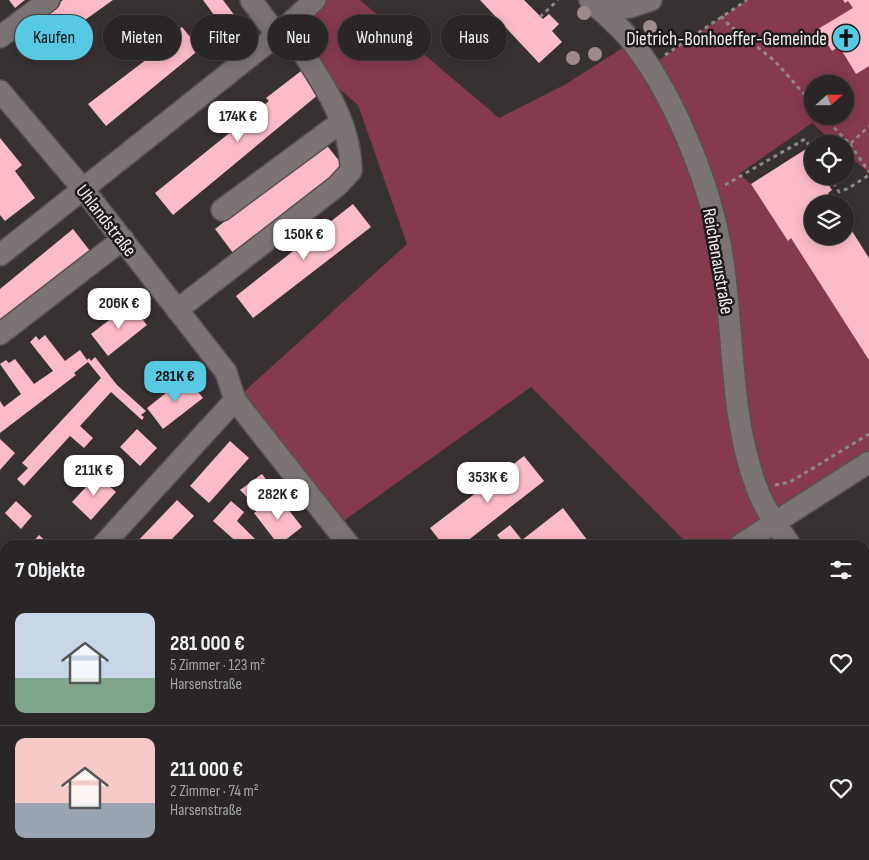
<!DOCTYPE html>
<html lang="de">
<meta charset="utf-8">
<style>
:root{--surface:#2a2526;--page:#322d2e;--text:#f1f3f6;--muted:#a5a5a7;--line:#464243;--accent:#58c9e3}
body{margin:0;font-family:"Sofia Sans Condensed",sans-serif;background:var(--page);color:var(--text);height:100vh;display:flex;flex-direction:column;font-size:19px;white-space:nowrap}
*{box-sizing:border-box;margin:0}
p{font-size:16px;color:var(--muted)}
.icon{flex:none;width:28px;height:28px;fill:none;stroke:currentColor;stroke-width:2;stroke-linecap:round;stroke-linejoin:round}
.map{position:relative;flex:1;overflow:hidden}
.sheet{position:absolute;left:0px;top:540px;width:870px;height:320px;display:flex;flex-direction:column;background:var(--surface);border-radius:15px 15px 0 0;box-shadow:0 2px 12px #0003,0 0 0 1px var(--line)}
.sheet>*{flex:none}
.top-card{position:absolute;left:15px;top:15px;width:500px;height:45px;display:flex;gap:10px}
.needle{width:32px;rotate:69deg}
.controls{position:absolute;left:804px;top:75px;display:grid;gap:10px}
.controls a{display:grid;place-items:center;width:50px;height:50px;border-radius:50%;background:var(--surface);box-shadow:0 2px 12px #0003,0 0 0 1px var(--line);font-size:25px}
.price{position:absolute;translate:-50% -42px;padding:0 11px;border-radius:10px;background:#fff;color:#222;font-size:16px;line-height:32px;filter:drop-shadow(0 1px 2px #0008)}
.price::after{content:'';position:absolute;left:50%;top:30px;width:15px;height:11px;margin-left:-8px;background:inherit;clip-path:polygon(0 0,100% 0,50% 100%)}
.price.active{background:var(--accent);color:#111}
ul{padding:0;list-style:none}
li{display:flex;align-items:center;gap:15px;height:125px;padding:0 15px}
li+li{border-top:1px solid var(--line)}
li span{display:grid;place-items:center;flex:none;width:140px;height:100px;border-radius:10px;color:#555}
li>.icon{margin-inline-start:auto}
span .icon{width:60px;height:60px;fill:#fffc;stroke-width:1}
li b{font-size:21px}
h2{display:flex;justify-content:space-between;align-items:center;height:60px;padding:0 15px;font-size:21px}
.tag{padding:0 18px;border-radius:22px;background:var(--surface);box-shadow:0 2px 12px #0003,0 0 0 1px var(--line);font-size:18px;line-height:45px}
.tag.active{background:var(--accent);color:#111}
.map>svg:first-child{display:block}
</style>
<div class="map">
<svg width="869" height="860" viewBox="0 0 869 860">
<rect width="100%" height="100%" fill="#383132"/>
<path fill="#863a4e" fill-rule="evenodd" d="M315 0H360L499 118 566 84 632 42 649 67 747 0H869V173L845 152V144H835L812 123 739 174 805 229 869 352V462L740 545H689L531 387 335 527 235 400 407 244 358 105 277 35ZM812 84H845V116H812Z"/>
<g fill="#fcbbc8">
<polygon points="9,0 25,0 15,8"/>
<polygon points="63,0 113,0 47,47 28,26"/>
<polygon points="203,0 223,0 238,20 225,30"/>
<polygon points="480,0 524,0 543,19 549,14 559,24 552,31 562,42 539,63"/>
<polygon points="843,0 869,0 869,66 856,74 839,46 832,51 818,29 853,8 848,1 845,3"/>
<polygon points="182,27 200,49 106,126 88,104 147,59 145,56"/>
<polygon points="301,71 319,94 173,215 155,193 269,101 266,98"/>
<polygon points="0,138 22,165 15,171 35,198 5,221 0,215"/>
<polygon points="325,143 344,167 233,253 215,229"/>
<polygon points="806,149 812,160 812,176 823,176 832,190 828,193 835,204 812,204 812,236 845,236 845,220 869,258 869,360 791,238 788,241 751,184"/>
<polygon points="353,204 371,227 253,318 236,296"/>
<polygon points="73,229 90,251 0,324 0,289"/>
<polygon points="130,304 147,325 108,356 91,334"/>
<polygon points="45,335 65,361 80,350 87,360 89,358 91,361 95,357 117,385 146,411 141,415 144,417 142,420 111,392 80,426 93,438 84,448 70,436 24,486 17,479 28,468 22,463 101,378 88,362 74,373 76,375 0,433 0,401 4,407 21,394 0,364 6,360 9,363 15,359 34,384 53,371 30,342 36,336 39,340"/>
<polygon points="186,377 203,398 163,429 147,408"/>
<polygon points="137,429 157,448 140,466 120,447"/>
<polygon points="0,439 15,453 0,470"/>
<polygon points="230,441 249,458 209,503 190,486"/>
<polygon points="524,456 544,481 462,545 443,545 430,528"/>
<polygon points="262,474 271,486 251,501 240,490"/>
<polygon points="97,475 116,492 91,520 72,502"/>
<polygon points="277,495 302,527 279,545 266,545 274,539 254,513"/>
<polygon points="177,500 194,516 173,538 167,545 134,545"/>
<polygon points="16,501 32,516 21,529 5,513"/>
<polygon points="231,501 244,512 237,521 261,545 240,545 213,521"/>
<polygon points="563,508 591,545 505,545 497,535 510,525 522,540"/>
<polygon points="39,535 50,545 30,545"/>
<polygon points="5,572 5,589 0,584 0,577"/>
<polygon points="5,685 5,724 0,729 0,690"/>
<polygon points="869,750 869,790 865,793 865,753"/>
<polygon points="5,752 5,766 0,761"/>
<polygon points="0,839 5,845 5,856 0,860"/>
<polygon points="71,855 111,855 105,860 73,860 69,856"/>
<polygon points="237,855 277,855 271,860 231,860"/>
<polygon points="354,855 375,855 379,860 348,860"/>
<polygon points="443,855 455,855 459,860 441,860 445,857"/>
<polygon points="463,855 482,855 476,860 467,860"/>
<polygon points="623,855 658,855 653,860 619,860"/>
</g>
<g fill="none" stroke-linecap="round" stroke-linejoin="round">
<defs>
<g id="minor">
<polyline points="251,0 277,35"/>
<path d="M590 0C604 14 621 27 633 43 677 100 713 191 723 262 734 336 730 415 756 486 763 507 778 527 790 545"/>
<polyline points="599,9 630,7 651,0"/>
<polyline points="0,37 49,0"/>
<polyline points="0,91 83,189 226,372 235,400 349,545"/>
<polyline points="222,210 341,122"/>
<polyline points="0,255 277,35 315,0"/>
<path d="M177 310 337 186 351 171C351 116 314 71 286 27"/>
<polyline points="0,334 123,239"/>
<polyline points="103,545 235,400"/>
<polyline points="740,545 869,462"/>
<polyline points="865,628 869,631"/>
<polyline points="0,659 5,653"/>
<polyline points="406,855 410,860"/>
<polyline points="782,855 789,860"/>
<polyline points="32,860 38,855"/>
<polyline points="311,860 318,855"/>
<polyline points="684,860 688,855"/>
</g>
</defs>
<use href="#minor" stroke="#575051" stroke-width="24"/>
<g stroke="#8e8889" stroke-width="3" stroke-dasharray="4 4" stroke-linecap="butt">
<polyline points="721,16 728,24 775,61 812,103"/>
<polyline points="540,17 558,0"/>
<polyline points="665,55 747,0"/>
<polyline points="823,116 850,144 869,126"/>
<polyline points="850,144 869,172"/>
<polyline points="829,176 839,192 849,188 869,175"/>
<polyline points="725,185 805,139 812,150"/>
<polyline points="775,485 790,482 869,434"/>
<polyline points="756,855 763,860"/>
<polyline points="556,860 560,855"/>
</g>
<use href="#minor" stroke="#7b7374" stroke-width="21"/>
</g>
<g fill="#9d8b8e">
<circle cx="584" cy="13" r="7"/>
<circle cx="650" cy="27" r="7"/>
<circle cx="595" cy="54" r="7"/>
<circle cx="573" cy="58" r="7"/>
</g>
<defs>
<symbol id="church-disc" viewBox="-11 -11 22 22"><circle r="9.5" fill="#58c9e3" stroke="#1d1a1b"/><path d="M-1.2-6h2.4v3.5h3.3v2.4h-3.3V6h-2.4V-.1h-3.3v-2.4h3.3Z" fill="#111"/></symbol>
</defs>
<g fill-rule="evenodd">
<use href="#church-disc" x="830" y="22" width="32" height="32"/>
</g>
<g text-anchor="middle" stroke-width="5" stroke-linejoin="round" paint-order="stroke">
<g font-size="19" fill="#f3eeef" stroke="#1d1a1b" text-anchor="end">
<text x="827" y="45">Dietrich-Bonhoeffer-Gemeinde</text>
</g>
<g font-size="19" fill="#f3eeef" stroke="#1d1a1b">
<text transform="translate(107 220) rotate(52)" y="7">Uhlandstraße</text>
<text transform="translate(719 261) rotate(80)" y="7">Reichenaustraße</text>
</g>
</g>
</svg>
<div class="controls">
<a><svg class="needle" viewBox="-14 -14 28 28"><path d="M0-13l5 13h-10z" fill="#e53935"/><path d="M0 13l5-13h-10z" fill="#a5a5a7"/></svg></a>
<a><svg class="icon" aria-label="locate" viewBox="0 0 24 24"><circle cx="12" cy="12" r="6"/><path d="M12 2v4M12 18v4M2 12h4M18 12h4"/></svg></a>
<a><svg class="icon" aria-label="layers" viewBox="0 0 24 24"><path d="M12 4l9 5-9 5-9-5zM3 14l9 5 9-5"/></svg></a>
</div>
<b class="price" style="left:238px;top:143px">174K €</b>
<b class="price" style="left:304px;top:261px">150K €</b>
<b class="price" style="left:119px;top:330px">206K €</b>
<b class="price active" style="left:175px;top:403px">281K €</b>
<b class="price" style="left:94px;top:497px">211K €</b>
<b class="price" style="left:488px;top:504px">353K €</b>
<b class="price" style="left:278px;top:521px">282K €</b>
<div class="top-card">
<a class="tag active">Kaufen</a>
<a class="tag">Mieten</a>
<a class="tag">Filter</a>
<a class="tag">Neu</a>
<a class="tag">Wohnung</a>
<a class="tag">Haus</a>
</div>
<section class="sheet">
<h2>7 Objekte<svg class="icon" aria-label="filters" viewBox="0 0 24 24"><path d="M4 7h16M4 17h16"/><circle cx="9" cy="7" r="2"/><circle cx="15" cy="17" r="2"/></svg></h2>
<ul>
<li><span style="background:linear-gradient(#c9d6e8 65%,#7fa58c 0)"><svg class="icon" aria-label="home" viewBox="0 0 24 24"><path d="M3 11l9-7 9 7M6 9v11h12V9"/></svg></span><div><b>281 000 €</b><p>5 Zimmer · 123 m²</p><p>Harsenstraße</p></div><svg class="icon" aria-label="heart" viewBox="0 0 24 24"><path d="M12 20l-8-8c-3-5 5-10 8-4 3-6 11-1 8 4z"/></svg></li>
<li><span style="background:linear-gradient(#f6c9c9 65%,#9aa5b1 0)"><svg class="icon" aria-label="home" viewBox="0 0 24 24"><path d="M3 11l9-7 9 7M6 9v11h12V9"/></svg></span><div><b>211 000 €</b><p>2 Zimmer · 74 m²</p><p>Harsenstraße</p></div><svg class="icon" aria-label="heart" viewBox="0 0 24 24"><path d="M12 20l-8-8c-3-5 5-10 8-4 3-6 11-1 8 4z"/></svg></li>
</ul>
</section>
</div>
